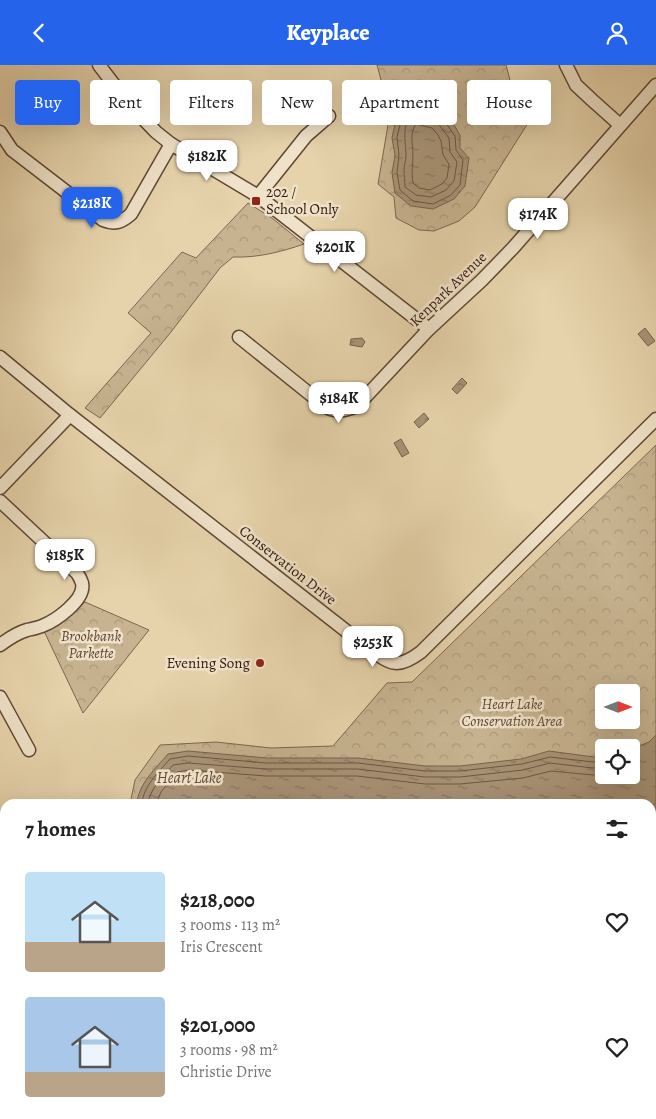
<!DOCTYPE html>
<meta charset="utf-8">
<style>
:root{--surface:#fff;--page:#f2f2f2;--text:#222;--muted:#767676;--accent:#2563eb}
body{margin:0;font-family:Alegreya,serif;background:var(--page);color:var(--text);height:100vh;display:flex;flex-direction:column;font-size:19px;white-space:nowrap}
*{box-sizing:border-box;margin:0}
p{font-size:16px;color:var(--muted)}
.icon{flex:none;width:28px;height:28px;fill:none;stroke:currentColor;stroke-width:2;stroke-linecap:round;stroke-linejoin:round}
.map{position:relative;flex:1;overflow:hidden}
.details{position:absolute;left:0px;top:734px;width:656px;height:321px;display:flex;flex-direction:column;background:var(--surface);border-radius:15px 15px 0 0;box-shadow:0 5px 20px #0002}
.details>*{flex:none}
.banner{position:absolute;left:15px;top:15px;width:626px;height:45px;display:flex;gap:10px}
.needle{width:32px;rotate:90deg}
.buttons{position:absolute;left:595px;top:619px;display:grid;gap:10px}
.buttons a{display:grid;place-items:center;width:45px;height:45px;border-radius:5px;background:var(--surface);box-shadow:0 5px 20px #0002;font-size:25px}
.price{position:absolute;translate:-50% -42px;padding:0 11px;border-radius:10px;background:#fff;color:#222;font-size:16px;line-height:32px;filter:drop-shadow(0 1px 2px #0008)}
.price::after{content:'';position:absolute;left:50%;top:30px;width:15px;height:11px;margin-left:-8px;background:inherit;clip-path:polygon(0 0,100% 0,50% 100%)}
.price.active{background:var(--accent);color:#fff}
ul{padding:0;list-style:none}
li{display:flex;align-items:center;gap:15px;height:125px;padding:0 25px}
li span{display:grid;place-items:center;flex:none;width:140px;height:100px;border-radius:5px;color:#555}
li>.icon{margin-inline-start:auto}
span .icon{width:60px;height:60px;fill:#fffc;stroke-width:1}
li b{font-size:21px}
h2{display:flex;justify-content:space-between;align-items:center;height:60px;padding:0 25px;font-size:21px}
.pill{padding:0 18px;border-radius:5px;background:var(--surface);box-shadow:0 5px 20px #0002;font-size:18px;line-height:45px}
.pill.active{background:var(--accent);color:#fff}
header{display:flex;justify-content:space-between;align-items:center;height:65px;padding:0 25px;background:var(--accent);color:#fff;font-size:22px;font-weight:800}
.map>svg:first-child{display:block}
</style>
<header><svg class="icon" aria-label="back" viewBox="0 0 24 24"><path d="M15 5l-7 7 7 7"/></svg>Keyplace<svg class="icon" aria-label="person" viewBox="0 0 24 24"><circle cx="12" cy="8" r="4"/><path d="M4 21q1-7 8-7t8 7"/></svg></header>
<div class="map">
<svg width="656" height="1054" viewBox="0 0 656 1054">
<defs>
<pattern id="park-crowns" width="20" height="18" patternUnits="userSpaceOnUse" patternTransform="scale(1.25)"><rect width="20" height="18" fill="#c7b390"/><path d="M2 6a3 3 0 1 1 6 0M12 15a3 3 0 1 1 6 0" fill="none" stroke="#ab997b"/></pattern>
<pattern id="water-ripples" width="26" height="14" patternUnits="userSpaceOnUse" patternTransform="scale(1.25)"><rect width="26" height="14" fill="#a89376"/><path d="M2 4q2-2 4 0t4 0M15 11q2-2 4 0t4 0" fill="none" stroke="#89775f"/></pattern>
</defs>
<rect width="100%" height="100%" fill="#e6d3ab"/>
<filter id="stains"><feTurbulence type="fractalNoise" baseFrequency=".004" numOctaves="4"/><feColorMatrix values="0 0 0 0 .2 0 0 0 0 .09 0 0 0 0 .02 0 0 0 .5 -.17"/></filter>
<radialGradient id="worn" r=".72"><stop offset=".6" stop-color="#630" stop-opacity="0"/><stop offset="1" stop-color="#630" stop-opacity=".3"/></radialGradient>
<g fill="url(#park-crowns)" stroke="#7c664f" fill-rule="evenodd">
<polygon points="377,0 506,0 516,38 528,58 475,142 459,156 434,166 419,165 396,153 394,132 378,119 390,48"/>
<path d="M248 138 272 153 304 179C281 187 257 193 233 192L220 203 171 267 100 353 85 343 151 268 128 248 182 187 196 193Z"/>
<path d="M656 380V1054H0V763L5 767V1050H651V739H130L135 715 160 680 216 677 271 683 333 681 387 618 412 617ZM604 628H631V655H604ZM604 682H631V710H604Z"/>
<polygon points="85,537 149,565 83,648 44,566 55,562"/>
</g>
<g fill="url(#water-ripples)" stroke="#78624c">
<polygon points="415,40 425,41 443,47 454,60 460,70 460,83 469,93 465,121 454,134 433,144 411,141 395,128 392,108 395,90 392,73 397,49 407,41"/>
<polygon points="645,263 655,276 648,281 638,269"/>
<polygon points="362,273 365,277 362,282 350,280 351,274"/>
<polygon points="462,313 467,318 457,329 452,324"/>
<polygon points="424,348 429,354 419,363 414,357"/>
<polygon points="401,374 409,388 402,392 394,378"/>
<path d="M656 670V902L651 903V739H137C138 719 156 703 168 689L188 686 267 693H358L425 701H460L521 694 549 686 594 692 604 691V710H631V684L649 677Z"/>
<polygon points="5,906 5,943 0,946 0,908"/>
<rect x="232" y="1050" width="295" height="4"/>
</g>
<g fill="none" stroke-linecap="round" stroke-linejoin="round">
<g stroke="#6c5642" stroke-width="1">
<polygon points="415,45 424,46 441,51 455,71 456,85 463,95 460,120 451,130 433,139 413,136 400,125 397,108 399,90 397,72 402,52 409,46"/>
<path d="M415 51 422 52 437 57 449 73 450 87 457 97 454 116 446 125 431 132 416 130 405 122C405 116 404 111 404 106 404 100 406 95 406 90 406 78 400 55 415 51Z"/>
<path d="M416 59 432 63 438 70 441 76 443 90 449 99 447 113 442 119 430 125 419 123 413 118C411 108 413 99 413 90 413 79 409 68 416 59Z"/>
<path d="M142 739C143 721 159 707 170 694L188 691 266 698H358L425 706H460L522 699 550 692 593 697 604 696"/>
<path d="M148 739C149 724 164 711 173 700L188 698 266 704H357L425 712H460L523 705 550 698 593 703 604 702"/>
<polyline points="156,739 161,727 177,707 189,705 266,711 357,711 425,719 460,719 523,713 551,706 593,710 604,710"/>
</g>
<polyline stroke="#78624c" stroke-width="2.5" points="0,841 5,843"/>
<defs>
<g id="minor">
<polyline points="99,0 128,38 156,67 171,79 258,131 429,264"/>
<polyline points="566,0 576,20 592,35 620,60"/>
<path d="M0 67 12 85 103 155C115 160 122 157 131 149L171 79"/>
<polyline points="258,131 306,71 329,51"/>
<path d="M239 272 326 342C338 348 344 346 357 341L429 264 482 215 513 183 656 20"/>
<path d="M0 292 70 350 368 583C391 599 397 605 421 587L656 354"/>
<polyline points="0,423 70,350"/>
<path d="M0 436 77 508C79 511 81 515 82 518 86 535 55 556 42 561 37 563 32 564 27 565 17 568 8 574 0 580"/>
<polyline points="0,632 29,685"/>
</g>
</defs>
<use href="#minor" stroke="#5e4735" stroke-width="15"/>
<use href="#minor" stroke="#efe2c8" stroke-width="12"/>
</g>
<g fill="#8f2418" stroke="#efe2c8" stroke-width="2">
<rect x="251" y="131" width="10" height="10" rx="2.5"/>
<circle cx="260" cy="598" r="5"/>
</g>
<g text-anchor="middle" stroke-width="5" stroke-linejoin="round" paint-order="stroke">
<g font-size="15" fill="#31180e" stroke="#efe2c8" text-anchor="start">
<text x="266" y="132">202 /<tspan x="266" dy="17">School Only</tspan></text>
<text x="250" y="603" text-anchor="end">Evening Song</text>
</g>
<g font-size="15" fill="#31180e" stroke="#efe2c8">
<text transform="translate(448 224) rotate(-44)" y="5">Kenpark Avenue</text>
<text transform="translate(288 500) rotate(38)" y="5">Conservation Drive</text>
</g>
<g font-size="15" font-style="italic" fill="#5e4635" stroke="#efe2c8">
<text x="91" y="576">Brookbank<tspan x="91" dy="17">Parkette</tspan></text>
<text x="512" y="644">Heart Lake<tspan x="512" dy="17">Conservation Area</tspan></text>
</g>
<g font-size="16" font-style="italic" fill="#614938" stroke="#efe2c8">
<text x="189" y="718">Heart Lake</text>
</g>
</g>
<rect width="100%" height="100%" filter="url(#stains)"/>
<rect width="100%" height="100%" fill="url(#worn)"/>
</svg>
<div class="buttons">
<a><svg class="needle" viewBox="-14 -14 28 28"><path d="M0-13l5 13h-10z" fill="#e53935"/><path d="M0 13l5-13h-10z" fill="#767676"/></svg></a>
<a><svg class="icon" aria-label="locate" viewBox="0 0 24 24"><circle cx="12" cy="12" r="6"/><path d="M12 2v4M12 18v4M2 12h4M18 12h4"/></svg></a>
</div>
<b class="price" style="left:207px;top:117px">$182K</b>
<b class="price active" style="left:92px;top:164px">$218K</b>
<b class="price" style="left:538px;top:175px">$174K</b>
<b class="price" style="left:335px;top:208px">$201K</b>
<b class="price" style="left:339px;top:359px">$184K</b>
<b class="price" style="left:65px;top:516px">$185K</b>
<b class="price" style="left:373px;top:603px">$253K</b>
<div class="banner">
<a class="pill active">Buy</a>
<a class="pill">Rent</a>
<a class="pill">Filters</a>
<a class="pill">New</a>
<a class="pill">Apartment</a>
<a class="pill">House</a>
</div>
<section class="details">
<h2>7 homes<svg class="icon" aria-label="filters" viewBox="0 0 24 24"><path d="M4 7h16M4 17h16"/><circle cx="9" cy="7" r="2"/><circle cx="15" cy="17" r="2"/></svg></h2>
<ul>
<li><span style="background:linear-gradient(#bfe0f5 70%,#b9a48a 0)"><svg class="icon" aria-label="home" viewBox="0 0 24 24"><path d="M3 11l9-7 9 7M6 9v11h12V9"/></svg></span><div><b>$218,000</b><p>3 rooms · 113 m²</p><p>Iris Crescent</p></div><svg class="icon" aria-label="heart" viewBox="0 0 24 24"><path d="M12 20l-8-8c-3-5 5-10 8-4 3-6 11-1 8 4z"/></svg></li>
<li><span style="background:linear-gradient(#a9c7e8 75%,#b9a48a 0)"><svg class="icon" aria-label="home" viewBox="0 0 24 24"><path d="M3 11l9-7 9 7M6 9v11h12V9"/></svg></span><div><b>$201,000</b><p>3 rooms · 98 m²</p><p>Christie Drive</p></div><svg class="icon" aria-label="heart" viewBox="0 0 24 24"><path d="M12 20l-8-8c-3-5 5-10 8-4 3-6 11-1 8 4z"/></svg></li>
</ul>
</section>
</div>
